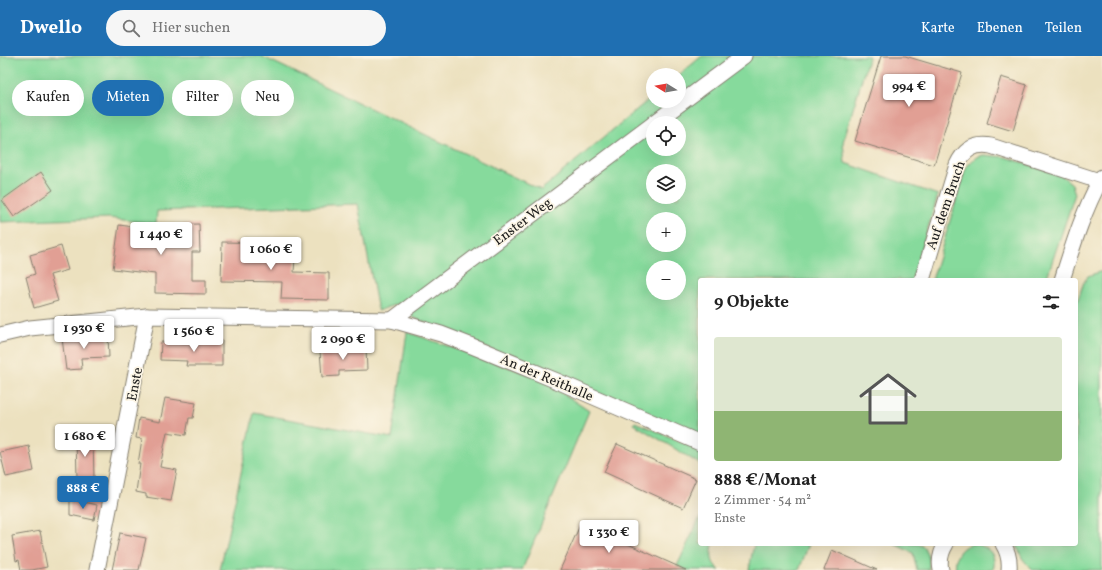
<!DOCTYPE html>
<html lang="de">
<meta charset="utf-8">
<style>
:root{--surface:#fff;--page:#f6f6f6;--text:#222;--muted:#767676;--accent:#1f6fb2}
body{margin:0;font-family:Vollkorn,serif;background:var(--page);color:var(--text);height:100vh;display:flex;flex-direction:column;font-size:15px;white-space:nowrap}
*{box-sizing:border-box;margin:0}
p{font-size:13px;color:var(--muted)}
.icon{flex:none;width:22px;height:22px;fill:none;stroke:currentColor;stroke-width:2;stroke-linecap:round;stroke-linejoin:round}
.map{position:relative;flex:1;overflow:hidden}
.details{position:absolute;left:698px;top:222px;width:380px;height:268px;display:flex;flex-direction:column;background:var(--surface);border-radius:4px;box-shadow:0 4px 16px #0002}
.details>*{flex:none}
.top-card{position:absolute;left:12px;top:24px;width:380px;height:36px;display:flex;gap:8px}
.needle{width:26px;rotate:281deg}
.controls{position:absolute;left:646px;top:12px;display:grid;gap:8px}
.controls a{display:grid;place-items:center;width:40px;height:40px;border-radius:50%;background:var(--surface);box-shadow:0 4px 16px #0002;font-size:20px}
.price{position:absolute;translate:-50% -34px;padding:0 9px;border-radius:4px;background:#fff;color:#222;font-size:13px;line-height:26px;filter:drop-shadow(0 1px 2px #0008)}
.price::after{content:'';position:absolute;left:50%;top:24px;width:12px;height:9px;margin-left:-6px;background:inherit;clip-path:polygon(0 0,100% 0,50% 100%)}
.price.selected{background:var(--accent);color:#fff}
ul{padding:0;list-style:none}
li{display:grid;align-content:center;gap:8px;height:212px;padding:0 16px}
li span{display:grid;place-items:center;height:124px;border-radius:4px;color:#555}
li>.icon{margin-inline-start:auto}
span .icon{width:72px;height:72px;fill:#fffc;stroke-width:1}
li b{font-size:17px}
h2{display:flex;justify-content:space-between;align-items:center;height:48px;padding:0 16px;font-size:17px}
.pill{padding:0 14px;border-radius:18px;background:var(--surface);box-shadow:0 4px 16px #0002;font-size:14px;line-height:36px}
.pill.selected{background:var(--accent);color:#fff}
header{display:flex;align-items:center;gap:24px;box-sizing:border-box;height:56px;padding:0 20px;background:var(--accent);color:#fff}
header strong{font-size:19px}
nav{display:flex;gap:22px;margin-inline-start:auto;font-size:14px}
.search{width:280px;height:36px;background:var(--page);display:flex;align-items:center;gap:10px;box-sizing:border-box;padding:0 14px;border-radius:22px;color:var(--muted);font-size:15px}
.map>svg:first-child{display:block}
</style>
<header>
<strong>Dwello</strong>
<div class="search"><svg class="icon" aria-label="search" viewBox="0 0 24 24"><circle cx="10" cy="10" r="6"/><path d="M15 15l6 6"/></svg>Hier suchen</div>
<nav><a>Karte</a><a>Ebenen</a><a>Teilen</a></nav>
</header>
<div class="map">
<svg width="1102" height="514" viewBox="0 0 1102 514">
<rect width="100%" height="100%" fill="#fcf5e5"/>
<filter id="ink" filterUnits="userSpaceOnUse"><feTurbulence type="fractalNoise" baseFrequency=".025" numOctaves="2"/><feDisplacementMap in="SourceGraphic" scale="8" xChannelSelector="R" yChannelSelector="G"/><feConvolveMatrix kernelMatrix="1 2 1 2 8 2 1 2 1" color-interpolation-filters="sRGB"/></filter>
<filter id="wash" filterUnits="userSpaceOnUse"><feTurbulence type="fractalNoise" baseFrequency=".012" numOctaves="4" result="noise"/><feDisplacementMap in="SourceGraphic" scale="16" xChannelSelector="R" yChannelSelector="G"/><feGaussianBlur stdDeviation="0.9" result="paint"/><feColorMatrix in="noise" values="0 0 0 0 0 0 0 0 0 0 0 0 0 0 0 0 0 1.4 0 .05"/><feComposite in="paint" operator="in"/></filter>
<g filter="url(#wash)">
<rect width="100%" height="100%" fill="#ece1bf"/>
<g fill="#86da9c" stroke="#517b5c" fill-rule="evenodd">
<path d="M0 0H261L541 134 653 40V45H679V19L702 0H869L843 86 845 107 938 139 912 224H700V380L412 261 402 246 378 255 358 148 157 155 156 168 109 162 0 166ZM653 67H679V93H653ZM653 115H679V141H653ZM653 163H679V189H653ZM653 211H679V237H653Z"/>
<path d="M984 99 1005 101 1061 119 1072 128 1075 138 1046 224H932L966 112C971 105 975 101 984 99Z"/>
<polygon points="1099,216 1102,216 1102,514 1032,514 1022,502 1016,488 1076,488 1076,249 1084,226 1088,220"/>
<polygon points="407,276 540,322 589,355 522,514 220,514 254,357 392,382"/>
<polygon points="635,366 700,394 700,408 634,368"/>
<path d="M700 461V488H713C711 499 710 507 720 514H686L677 510Z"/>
<polygon points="754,488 809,488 799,514 749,514"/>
<polygon points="894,488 918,488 924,491 929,503 929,514 917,514 913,497"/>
<path d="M971 488C986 488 998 498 993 514H956C954 501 959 492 971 488Z"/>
</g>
<g id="blocks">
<g fill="#e19f94">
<polygon points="881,0 905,0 962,17 934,109 855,85"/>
<polygon points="1001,21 1027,29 1013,75 987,67"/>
<polygon points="60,27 70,39 45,58 36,46"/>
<polygon points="41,116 53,134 14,161 2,144"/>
<polygon points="199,168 200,196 192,196 192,224 206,224 206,238 155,237 155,218 113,213 119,169 164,175 164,169"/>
<polygon points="222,186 274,187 274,201 295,202 294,216 329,217 329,244 281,243 282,226 221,225"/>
<polygon points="61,190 68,214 50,219 58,245 34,252 26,221 35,218 30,199"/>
<polygon points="108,280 109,301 81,302 82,313 66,314 62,282"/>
<polygon points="187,285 222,285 222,310 186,310 187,305 160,304 161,286 187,287"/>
<polygon points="366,292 367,314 339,315 339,320 322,321 320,295"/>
<polygon points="165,342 196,347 193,362 189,362 186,379 167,376 160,411 177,414 171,445 146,441 146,438 136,436 140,408 138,408 142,383 136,382 139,362 160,366"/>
<polygon points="76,380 93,380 94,423 77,423"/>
<polygon points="617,388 696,423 683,452 604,416"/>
<polygon points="29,390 34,415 6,421 0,396"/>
<polygon points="70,443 97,449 94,464 70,459"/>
<polygon points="581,467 686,514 560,514"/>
<polygon points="40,475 47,511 32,514 21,514 19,504 16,505 12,480"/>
<polygon points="120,477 146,482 139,514 112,514"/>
<polygon points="832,494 877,514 824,514"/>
</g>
</g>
</g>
<g filter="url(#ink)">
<use href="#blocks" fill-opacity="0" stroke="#847e6e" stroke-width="1"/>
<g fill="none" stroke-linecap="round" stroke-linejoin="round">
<defs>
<g id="street">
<polyline points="654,67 744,0"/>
<path d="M922 224 957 109C964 94 974 87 991 90L1099 125"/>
<path d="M1062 224C1073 189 1084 153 1102 121"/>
<polyline points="392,264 653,68"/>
<polyline points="0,279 30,272 147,260 392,264 441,278 472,290 557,325 700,387"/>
<path d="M1003 488C1008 496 1010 504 1009 514"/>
<polyline points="97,514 147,260"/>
<path d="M941 514C939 505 941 496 946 488"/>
</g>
</defs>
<use href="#street" stroke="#847e6e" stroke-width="17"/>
<use href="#street" stroke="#fff" stroke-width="15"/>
</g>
</g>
<g text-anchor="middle" stroke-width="3.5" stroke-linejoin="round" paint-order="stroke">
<g font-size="14" fill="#1c1c1c" stroke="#fcf5e5">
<text transform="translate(945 149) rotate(-71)" y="5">Auf dem Bruch</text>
<text transform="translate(522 165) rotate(-37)" y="5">Enster Weg</text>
<text transform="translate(547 321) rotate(23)" y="5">An der Reithalle</text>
<text transform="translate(134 328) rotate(-79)" y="5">Enste</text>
</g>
</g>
</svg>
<div class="controls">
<a><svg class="needle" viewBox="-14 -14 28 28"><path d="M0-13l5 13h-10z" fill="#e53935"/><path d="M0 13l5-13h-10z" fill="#767676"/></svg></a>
<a><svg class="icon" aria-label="locate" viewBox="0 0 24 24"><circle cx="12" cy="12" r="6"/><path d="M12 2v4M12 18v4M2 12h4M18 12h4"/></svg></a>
<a><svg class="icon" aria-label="layers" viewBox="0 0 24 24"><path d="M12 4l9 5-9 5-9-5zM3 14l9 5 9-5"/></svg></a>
<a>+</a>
<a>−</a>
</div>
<b class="price" style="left:909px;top:52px">994 €</b>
<b class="price" style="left:161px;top:200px">1 440 €</b>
<b class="price" style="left:271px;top:215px">1 060 €</b>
<b class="price" style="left:84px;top:294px">1 930 €</b>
<b class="price" style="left:194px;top:297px">1 560 €</b>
<b class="price" style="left:343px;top:305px">2 090 €</b>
<b class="price" style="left:85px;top:402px">1 680 €</b>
<b class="price selected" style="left:83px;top:454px">888 €</b>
<b class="price" style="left:609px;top:498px">1 330 €</b>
<div class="top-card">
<a class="pill">Kaufen</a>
<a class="pill selected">Mieten</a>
<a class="pill">Filter</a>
<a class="pill">Neu</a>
</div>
<section class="details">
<h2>9 Objekte<svg class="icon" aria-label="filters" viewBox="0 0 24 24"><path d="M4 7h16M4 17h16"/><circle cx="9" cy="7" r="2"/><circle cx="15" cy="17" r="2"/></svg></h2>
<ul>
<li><span style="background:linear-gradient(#dfe7d0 60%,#8fb573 0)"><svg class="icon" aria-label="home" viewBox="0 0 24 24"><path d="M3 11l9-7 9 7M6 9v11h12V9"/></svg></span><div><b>888 €/Monat</b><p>2 Zimmer · 54 m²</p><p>Enste</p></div></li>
</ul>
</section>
</div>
